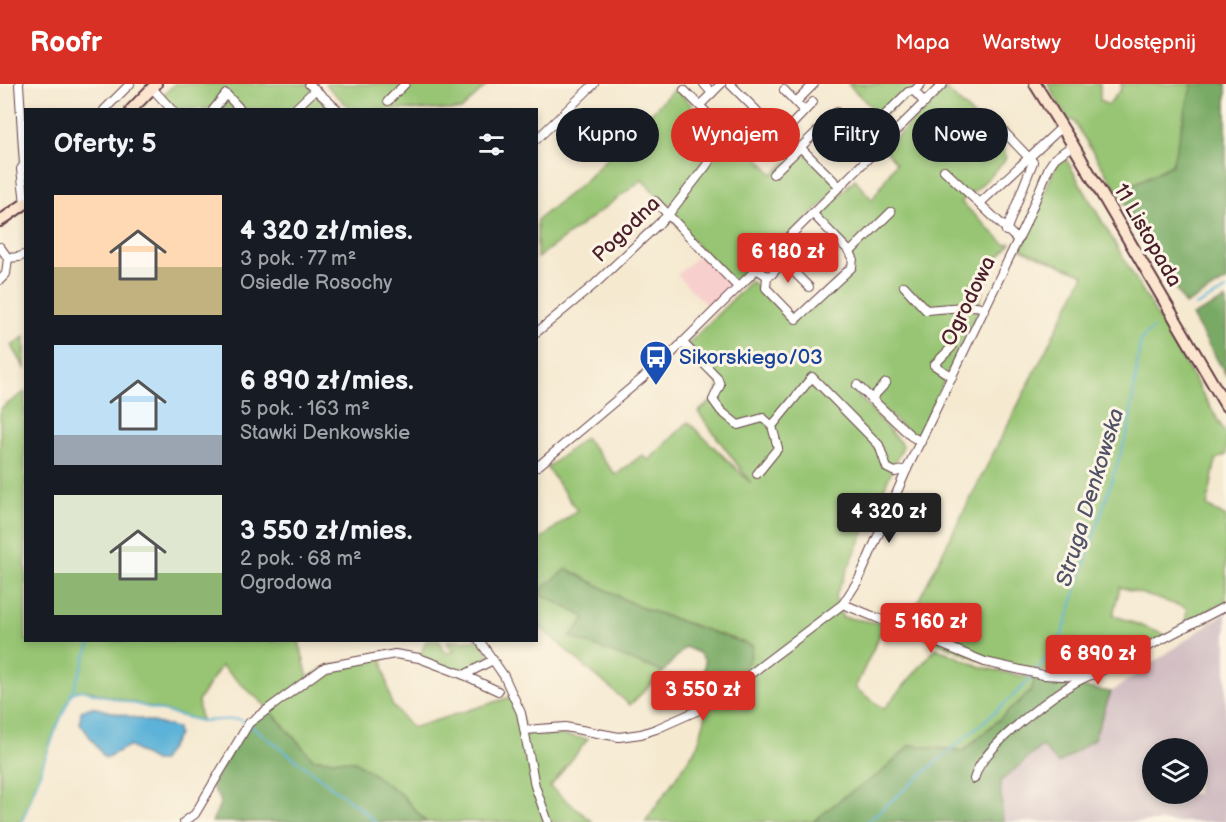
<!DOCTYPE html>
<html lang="pl">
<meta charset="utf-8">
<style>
:root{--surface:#171b24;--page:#242831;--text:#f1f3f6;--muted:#9ea1a6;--accent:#d93025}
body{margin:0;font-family:"Balsamiq Sans",sans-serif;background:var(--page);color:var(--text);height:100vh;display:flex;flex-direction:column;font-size:22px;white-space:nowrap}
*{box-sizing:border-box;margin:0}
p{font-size:20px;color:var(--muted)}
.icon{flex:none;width:33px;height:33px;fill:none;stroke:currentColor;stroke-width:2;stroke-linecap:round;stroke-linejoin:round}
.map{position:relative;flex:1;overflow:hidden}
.panel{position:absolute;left:24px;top:24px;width:514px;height:534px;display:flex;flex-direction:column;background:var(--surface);border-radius:0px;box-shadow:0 3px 9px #0003}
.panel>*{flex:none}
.guide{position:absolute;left:556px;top:24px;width:570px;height:54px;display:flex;gap:12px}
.tools{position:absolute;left:1142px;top:654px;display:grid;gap:12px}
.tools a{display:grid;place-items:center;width:66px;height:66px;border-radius:50%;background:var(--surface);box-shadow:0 3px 9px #0003;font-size:30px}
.price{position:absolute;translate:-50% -51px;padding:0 14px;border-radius:6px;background:var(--accent);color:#fff;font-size:20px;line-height:39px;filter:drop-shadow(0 2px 3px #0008)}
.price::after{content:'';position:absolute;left:50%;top:36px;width:18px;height:14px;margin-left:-9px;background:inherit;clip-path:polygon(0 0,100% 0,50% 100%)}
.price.active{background:#222;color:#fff}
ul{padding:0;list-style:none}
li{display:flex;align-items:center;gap:18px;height:150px;padding:0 30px}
li span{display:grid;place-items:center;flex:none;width:168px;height:120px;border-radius:0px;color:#555}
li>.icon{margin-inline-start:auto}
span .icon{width:72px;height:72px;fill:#fffc;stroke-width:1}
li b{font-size:26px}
h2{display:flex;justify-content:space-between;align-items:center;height:72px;padding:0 30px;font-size:26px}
.pill{padding:0 21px;border-radius:27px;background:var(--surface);box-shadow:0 3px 9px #0003;font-size:21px;line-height:54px}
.pill.active{background:var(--accent);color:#fff}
header{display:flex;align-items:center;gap:36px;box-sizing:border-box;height:84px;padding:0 30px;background:var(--accent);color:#fff}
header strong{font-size:28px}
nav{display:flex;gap:33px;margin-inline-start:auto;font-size:21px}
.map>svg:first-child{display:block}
</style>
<header>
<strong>Roofr</strong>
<nav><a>Mapa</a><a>Warstwy</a><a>Udostępnij</a></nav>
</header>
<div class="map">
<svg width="1226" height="738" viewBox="0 0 1226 738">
<rect width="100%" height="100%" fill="#fcf5e5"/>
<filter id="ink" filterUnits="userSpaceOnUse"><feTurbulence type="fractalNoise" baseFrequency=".0167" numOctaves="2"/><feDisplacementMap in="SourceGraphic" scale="12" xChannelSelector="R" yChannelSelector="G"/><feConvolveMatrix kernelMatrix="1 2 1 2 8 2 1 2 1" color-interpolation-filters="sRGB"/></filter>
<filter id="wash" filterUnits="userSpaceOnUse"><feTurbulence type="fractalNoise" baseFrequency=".008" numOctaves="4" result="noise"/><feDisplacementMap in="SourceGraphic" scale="24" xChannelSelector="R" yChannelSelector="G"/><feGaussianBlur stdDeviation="1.35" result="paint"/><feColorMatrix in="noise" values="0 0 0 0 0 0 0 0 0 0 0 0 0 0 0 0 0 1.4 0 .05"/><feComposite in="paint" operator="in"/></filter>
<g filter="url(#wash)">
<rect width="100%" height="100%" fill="#f5e9d0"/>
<polygon fill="#f7d0cd" points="703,167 738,203 713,228 677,191"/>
<path fill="#d2bec3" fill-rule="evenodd" d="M1226 528V738H1003L1000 699 1042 662 1094 655 1111 608ZM1152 664H1197V710H1152Z"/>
<g fill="#97c573" stroke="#70724f" stroke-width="1.5">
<polygon points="174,0 309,0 329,18 326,21 330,25 172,25 161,14"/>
<polygon points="325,0 488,0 461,26 351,25"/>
<polygon points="848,0 921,0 882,34"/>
<polygon points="1048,0 1100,0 1100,17 1108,21 1121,5 1121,0 1192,0 1172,81 1118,108 1073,36 1069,37"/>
<polygon points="675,4 718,48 719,55 685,104 671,121 666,120 642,96 537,174 537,136 585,97"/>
<polygon points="946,5 1001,59 1006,72 1004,78 975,107 969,110 961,118 1005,160 1011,159 997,175 983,206 977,229 916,355 857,301 851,303 903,362 835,513 842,533 885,540 855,604 884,625 936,564 981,583 1035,595 1030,608 963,667 910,661 881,689 842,714 813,738 645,738 697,663 713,607 749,578 753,562 637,522 567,485 586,534 570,553 663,588 630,621 537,541 537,458 577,426 547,384 585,354 616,391 642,371 649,376 688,338 751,399 698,328 713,316 720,301 686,262 751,197 795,239 793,233 852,183 852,174 817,134 855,95 872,116 896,79 884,65"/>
<polygon points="734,49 773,90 801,64 840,103 738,203 668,131 722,60"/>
<polygon points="1064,72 1226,350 1226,371 1216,375 1207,422 1226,433 1226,518 1185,539 1187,524 1120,503 1113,531 1168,552 1082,593 985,578 917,550 910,533 1084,191 1021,165 1056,81"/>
<polygon points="25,252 25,284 12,262"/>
<polygon points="25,308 26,556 299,557 308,594 325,583 381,572 392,621 412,644 514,612 525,646 588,655 550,703 593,738 426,738 402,711 355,677 313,675 269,625 221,582 198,617 201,637 89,607 81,606 72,609 56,645 22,738 0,738 0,325"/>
<polygon points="479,556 493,576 464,591 419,574 426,557 440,557 442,566 448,569 456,567 450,563 447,557"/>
</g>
<g fill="#79aa65" stroke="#626448" stroke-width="1.5">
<polygon points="1192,0 1226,0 1226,197 1185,221 1118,108 1172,81"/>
<polygon points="1226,215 1226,291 1192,232"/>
<polygon points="567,485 637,522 753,562 749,578 713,607 702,601 705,576 699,569 685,563 663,588 570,553 586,534 537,508"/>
<polygon points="1035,595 1111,608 1094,655 1058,680 1042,662 1000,698 1003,738 813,738 842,714 881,689 911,661 964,667 1030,608"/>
<polygon points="269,625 313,675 355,677 402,711 426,738 212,738 221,717 211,702 243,646"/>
</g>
<polygon fill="#5bb2d8" stroke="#526882" stroke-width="1.5" points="92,623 177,644 178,651 162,677 154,677 129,662 105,674 80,639 81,627"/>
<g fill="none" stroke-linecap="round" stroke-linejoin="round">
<g stroke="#5bb2d8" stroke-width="2">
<polyline points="1196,222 1226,206"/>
<polyline points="1037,586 1062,551 1129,343 1140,260 1143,253 1153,245"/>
<polyline points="73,607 92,556"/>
<polyline points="22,738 56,645 72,609 81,606 201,637 239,635 254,644 361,725 375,738"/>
<polyline points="867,738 1012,613 1032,593"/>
</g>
</g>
</g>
<g filter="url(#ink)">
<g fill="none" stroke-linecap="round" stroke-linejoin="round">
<defs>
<g id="street">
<polyline points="19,0 24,81 21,85 25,119"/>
<polyline points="309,0 338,26"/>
<polyline points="704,0 712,9"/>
<polyline points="921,0 914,7 925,19"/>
<polyline points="152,4 172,26"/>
<polyline points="684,6 721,43 725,53"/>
<polyline points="784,6 804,27"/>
<polyline points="388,17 405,0"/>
<polyline points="796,18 814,0"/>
<polyline points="700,21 721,0"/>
<polyline points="755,25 780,51"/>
<polyline points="104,26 130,0"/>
<polyline points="213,26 226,10 241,26"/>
<polyline points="294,26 315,6"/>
<polyline points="990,33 1033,78 1006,147"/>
<polyline points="882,34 908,8 914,7"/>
<polyline points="854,45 877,67"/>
<polyline points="537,55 594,0"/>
<polyline points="801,64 840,103"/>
<polyline points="765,69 813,18"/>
<polyline points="944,86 1018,156"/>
<polyline points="773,90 837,28"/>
<polyline points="655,117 738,203"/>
<polyline points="979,120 1062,43"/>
<polyline points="0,163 8,174 6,190 0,196"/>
<polyline points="850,168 891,128"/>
<polyline points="8,174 19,173 26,170"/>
<polyline points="784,178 809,203"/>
<polyline points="756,185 767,192 771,191 797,164"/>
<polyline points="767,192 766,204 796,235 852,183 853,174 850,168 813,130"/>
<polyline points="904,202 926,226 976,222 985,224"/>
<polyline points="537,248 595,200 668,131 706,82 725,53 734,49 755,25 730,0"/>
<polyline points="682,258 717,293 720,301 713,316 721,327 738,341 763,334 772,342 778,364 757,390"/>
<polyline points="952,263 934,281 952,293"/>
<polyline points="857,301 911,352 921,358"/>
<polyline points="871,315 886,299"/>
<polyline points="772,342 812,293 879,361 887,384 895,388 907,385"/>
<polyline points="537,383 670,271 943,0"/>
<polyline points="843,520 985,578 1043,591 1082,593"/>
<polyline points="479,556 504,592 521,629 535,702 548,738"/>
<polyline points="464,591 498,607"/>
<polyline points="525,646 565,643 619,653 641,650 656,645 701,625 724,610 843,520 859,495 907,385 1025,141 1049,83 1055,74 1073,61"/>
<path d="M974 695C976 689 978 683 982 678 1000 652 1065 598 1095 590L1226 522"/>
<polyline points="184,738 195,730 249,639 325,583 395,570 419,574 464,591 493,576"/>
</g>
<g id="secondary">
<polyline points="1035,0 1073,61 1226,322"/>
<polyline points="131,26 156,0"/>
<polyline points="0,137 26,119"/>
</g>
</defs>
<use href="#street" stroke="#643d44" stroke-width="10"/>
<use href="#secondary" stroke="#643d44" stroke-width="14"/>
<use href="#street" stroke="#fff" stroke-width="8"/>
<use href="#secondary" stroke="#fbe5cf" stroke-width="10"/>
</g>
</g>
<defs>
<symbol id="bus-pin" viewBox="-11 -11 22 30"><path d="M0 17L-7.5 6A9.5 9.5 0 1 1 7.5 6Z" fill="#1a4fb4" stroke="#fcf5e5"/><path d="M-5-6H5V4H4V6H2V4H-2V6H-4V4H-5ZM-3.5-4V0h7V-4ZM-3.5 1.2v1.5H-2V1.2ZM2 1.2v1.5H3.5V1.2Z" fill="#fff"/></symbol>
</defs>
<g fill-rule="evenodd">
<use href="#bus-pin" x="637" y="254" width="38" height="52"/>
</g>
<g text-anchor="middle" stroke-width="6" stroke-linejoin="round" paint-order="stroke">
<g font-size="21" fill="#4a1f2b" stroke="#fcf5e5">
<text transform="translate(626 145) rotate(-44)" y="7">Pogodna</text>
<text transform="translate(1148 151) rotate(60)" y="7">11 Listopada</text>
<text transform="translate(968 217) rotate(-64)" y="7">Ogrodowa</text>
</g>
<g font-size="21" fill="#164399" stroke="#fcf5e5" text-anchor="start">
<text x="679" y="280">Sikorskiego/03</text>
</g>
<g font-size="22" font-style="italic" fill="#505268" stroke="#fcf5e5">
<text transform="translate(1089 413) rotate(-73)" y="8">Struga Denkowska</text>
</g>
</g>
</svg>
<div class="tools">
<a><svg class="icon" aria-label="layers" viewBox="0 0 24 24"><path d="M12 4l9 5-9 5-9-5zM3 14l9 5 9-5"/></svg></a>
</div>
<b class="price" style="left:788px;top:200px">6 180 zł</b>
<b class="price active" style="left:889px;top:460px">4 320 zł</b>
<b class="price" style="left:931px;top:570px">5 160 zł</b>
<b class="price" style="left:1098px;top:602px">6 890 zł</b>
<b class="price" style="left:703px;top:638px">3 550 zł</b>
<div class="guide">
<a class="pill">Kupno</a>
<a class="pill active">Wynajem</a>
<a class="pill">Filtry</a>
<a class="pill">Nowe</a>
</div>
<section class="panel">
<h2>Oferty: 5<svg class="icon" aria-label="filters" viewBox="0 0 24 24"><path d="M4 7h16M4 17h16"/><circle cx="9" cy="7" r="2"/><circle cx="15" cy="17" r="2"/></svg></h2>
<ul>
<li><span style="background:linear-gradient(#ffd9b3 60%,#c2b280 0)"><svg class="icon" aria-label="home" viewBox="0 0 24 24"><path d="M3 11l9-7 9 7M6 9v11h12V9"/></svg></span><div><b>4 320 zł/mies.</b><p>3 pok. · 77 m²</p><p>Osiedle Rosochy</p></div></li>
<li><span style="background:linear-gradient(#bfe0f5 75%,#9aa5b1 0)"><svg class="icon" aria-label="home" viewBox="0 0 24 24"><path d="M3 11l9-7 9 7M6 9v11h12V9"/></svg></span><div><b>6 890 zł/mies.</b><p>5 pok. · 163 m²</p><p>Stawki Denkowskie</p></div></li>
<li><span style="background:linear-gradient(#dfe7d0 65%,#8fb573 0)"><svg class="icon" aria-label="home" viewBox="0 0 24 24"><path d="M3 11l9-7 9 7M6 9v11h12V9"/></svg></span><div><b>3 550 zł/mies.</b><p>2 pok. · 68 m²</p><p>Ogrodowa</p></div></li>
</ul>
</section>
</div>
